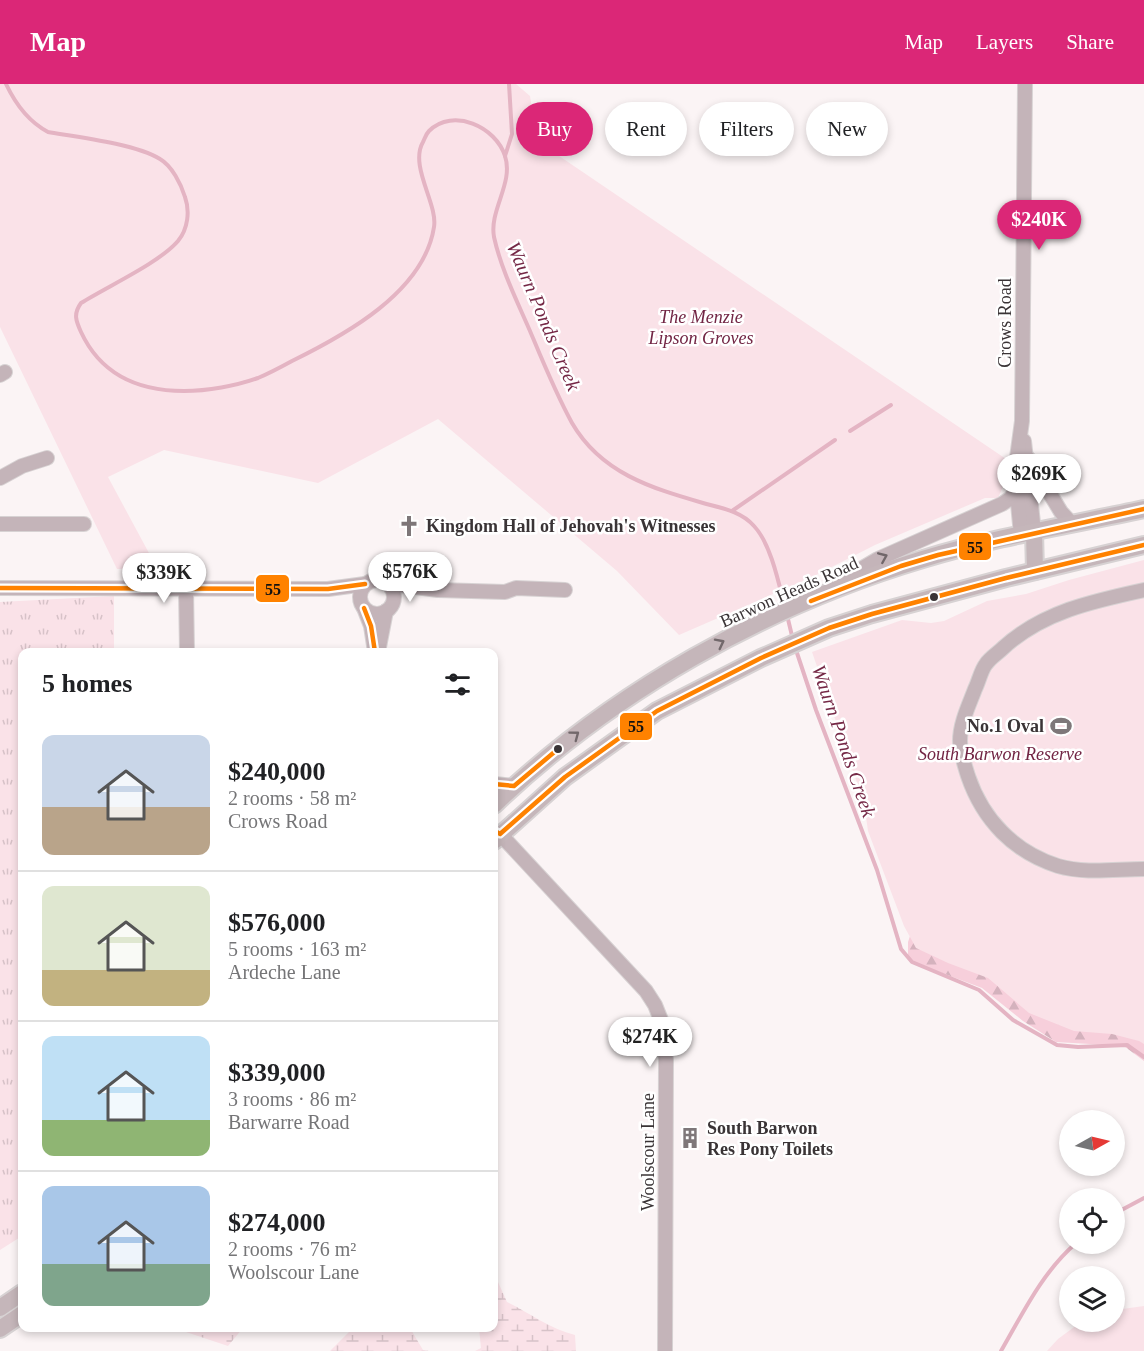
<!DOCTYPE html>
<meta charset="utf-8">
<style>
:root{--surface:#fff;--page:#f6f6f6;--text:#202124;--muted:#757577;--line:#e0e0e0;--accent:#db2777}
body{margin:0;font-family:Georgia,serif;background:var(--page);color:var(--text);height:100vh;display:flex;flex-direction:column;font-size:22px;white-space:nowrap}
*{box-sizing:border-box;margin:0}
p{font-size:20px;color:var(--muted)}
.icon{flex:none;width:33px;height:33px;fill:none;stroke:currentColor;stroke-width:2;stroke-linecap:round;stroke-linejoin:round}
.map{position:relative;flex:1;overflow:hidden}
.sheet{position:absolute;left:18px;top:564px;width:480px;height:684px;display:flex;flex-direction:column;background:var(--surface);border-radius:12px;box-shadow:0 3px 9px #0003}
.sheet>*{flex:none}
.hud{position:absolute;left:516px;top:18px;width:537px;height:54px;display:flex;gap:12px}
.needle{width:39px;rotate:82deg}
.fabs{position:absolute;left:1059px;top:1026px;display:grid;gap:12px}
.fabs a{display:grid;place-items:center;width:66px;height:66px;border-radius:50%;background:var(--surface);box-shadow:0 3px 9px #0003;font-size:30px}
.price{position:absolute;translate:-50% -51px;padding:0 14px;border-radius:21px;background:#fff;color:#222;font-size:20px;line-height:39px;filter:drop-shadow(0 2px 3px #0008)}
.price::after{content:'';position:absolute;left:50%;top:36px;width:18px;height:14px;margin-left:-9px;background:inherit;clip-path:polygon(0 0,100% 0,50% 100%)}
.price.selected{background:var(--accent);color:#fff}
ul{padding:0;list-style:none}
li{display:flex;align-items:center;gap:18px;height:150px;padding:0 24px}
li+li{border-top:2px solid var(--line)}
li span{display:grid;place-items:center;flex:none;width:168px;height:120px;border-radius:12px;color:#555}
li>.icon{margin-inline-start:auto}
span .icon{width:72px;height:72px;fill:#fffc;stroke-width:1}
li b{font-size:26px}
h2{display:flex;justify-content:space-between;align-items:center;height:72px;padding:0 24px;font-size:26px}
.tag{padding:0 21px;border-radius:27px;background:var(--surface);box-shadow:0 3px 9px #0003;font-size:21px;line-height:54px}
.tag.selected{background:var(--accent);color:#fff}
header{display:flex;align-items:center;gap:36px;box-sizing:border-box;height:84px;padding:0 30px;background:var(--accent);color:#fff}
header strong{font-size:28px}
nav{display:flex;gap:33px;margin-inline-start:auto;font-size:21px}
.map>svg:first-child{display:block}
</style>
<header>
<strong>Map</strong>
<nav><a>Map</a><a>Layers</a><a>Share</a></nav>
</header>
<div class="map">
<svg width="1144" height="1267" viewBox="0 0 1144 1267">
<defs>
<pattern id="grass-tufts" width="24" height="20" patternUnits="userSpaceOnUse" patternTransform="scale(1.5)"><rect width="24" height="20" fill="#fae2e8"/><path d="M3 7l-1-3M5 7V3M7 7l1-3M15 17l-1-3M17 17v-4M19 17l1-3" fill="none" stroke="#d7c2c8"/></pattern>
<pattern id="forest-firs" width="22" height="20" patternUnits="userSpaceOnUse" patternTransform="scale(1.5)"><rect width="22" height="20" fill="#f7cfdb"/><path d="M5 1l3.5 6h-7zM16 11l3.5 6h-7z" fill="#d4b2bd"/></pattern>
<pattern id="wetland-marsh" width="20" height="14" patternUnits="userSpaceOnUse" patternTransform="scale(1.5)"><rect width="20" height="14" fill="#fae2e8"/><path d="M1 5h8M5 5V1M11 12h8M15 12V8" fill="none" stroke="#d7c2c8"/></pattern>
</defs>
<rect width="100%" height="100%" fill="#fbf4f5"/>
<polygon fill="url(#grass-tufts)" points="114,512 114,568 22,568 22,1152 0,1166 0,518"/>
<polygon fill="url(#forest-firs)" points="914,840 1144,917 1144,977 1124,962 1056,958 1023,937 982,904 921,881 908,874 908,858"/>
<g fill="url(#wetland-marsh)">
<path d="M494 1193 498 1198 507 1218C530 1229 550 1245 575 1251L576 1267H475L481 1264 479 1244H494Z"/>
<polygon points="166,1244 165,1244 243,1244 228,1262 183,1247"/>
<polygon points="353,1244 410,1244 423,1266 429,1267 330,1267"/>
</g>
<g fill="#fae2e8">
<polygon points="0,0 516,0 530,12 537,57 1009,377 1005,398 998,414 985,414 875,461 812,493 679,551 617,487 438,335 318,399 164,366 108,393 157,484 117,485 0,243"/>
<polygon points="1144,476 1144,960 1139,957 1112,950 1074,947 1029,929 988,894 948,879 916,864 904,842 868,747 864,719 812,568 902,536 931,539 944,537 987,517 1026,510 1069,496"/>
<polygon points="1144,1222 1144,1267 1047,1267 1058,1255 1081,1238 1114,1238 1115,1226"/>
</g>
<g fill="none" stroke-linecap="round" stroke-linejoin="round">
<g stroke="#e4b4c3" stroke-width="4">
<path d="M6 0C15 19 29 38 48 48 78 53 136 60 160 75 172 82 181 100 185 113 190 127 188 145 178 157 159 179 108 202 81 219 73 230 76 237 81 248 101 291 138 307 184 307 207 307 236 302 258 294 270 289 281 283 292 277 345 251 424 208 434 143 438 120 409 82 423 58 425 54 426 50 429 47 453 23 496 43 505 72 514 99 489 126 494 153 501 185 517 217 530 247 543 278 556 310 572 339 601 389 651 404 703 419 721 424 741 427 754 442 771 460 779 500 785 524"/>
<polyline points="505,72 512,50 509,0"/>
<polyline points="850,347 891,321"/>
<polyline points="732,427 835,356"/>
<polyline points="787,531 793,556"/>
<polyline points="795,563 816,626 877,786 901,865 912,878 979,906 1013,936 1057,961 1078,963 1127,961 1144,973"/>
<polyline points="1114,1130 1144,1114"/>
<path d="M1001 1267C1023 1229 1042 1189 1075 1160"/>
</g>
<defs>
<g id="minor">
<polyline points="0,291 5,288"/>
<polyline points="1024,357 1034,448"/>
<polyline points="1029,375 1061,428 1072,440"/>
<polyline points="0,394 22,382 47,374"/>
<polyline points="0,440 84,440"/>
<polyline points="1021,451 1015,388 1022,337 1025,0"/>
<circle cx="377" cy="513" r="17"/>
<polyline points="386,499 438,506 505,508 516,504 565,506"/>
<polyline points="842,501 861,485 878,475 1002,420 1011,414 1016,405"/>
<polyline points="0,504 328,505 365,500"/>
<polyline points="186,505 187,568"/>
<path d="M1144 506C1093 517 1042 528 1003 564 998 569 990 574 986 580 981 586 979 597 975 605 969 621 960 639 960 657 960 668 965 682 968 692 983 736 1014 768 1058 782 1085 790 1116 785 1144 785"/>
<polyline points="364,524 371,542 375,568"/>
<polyline points="379,563 386,527"/>
<polyline points="494,700 514,702"/>
<polyline points="500,750 646,907 655,921 661,936 666,976 665,1267"/>
</g>
<g id="major">
<polyline points="1034,448 1035,487"/>
<path d="M494 721C612 608 765 522 923 475 995 453 1070 441 1144 425"/>
<polyline points="494,757 565,693 657,627 761,574 829,544 872,530 1006,494 1144,461"/>
<polyline points="0,1224 22,1209"/>
<polyline points="0,1245 22,1230"/>
</g>
</defs>
<use href="#minor" stroke="#d7d2d3" stroke-width="16"/>
<use href="#major" stroke="#d7d2d3" stroke-width="20"/>
<use href="#minor" stroke="#c4b4b9" stroke-width="14"/>
<use href="#major" stroke="#c5b6ba" stroke-width="16"/>
<defs>
<g id="bus-1">
<polyline points="0,504 328,505 365,500"/>
<polyline points="811,517 901,482 938,471 1144,425"/>
<polyline points="364,524 371,542 375,568"/>
<polyline points="494,700 514,702 558,665"/>
<polyline points="494,746 500,750 565,693 657,627 761,574 829,544 872,530 1006,494 1144,461"/>
</g>
</defs>
<use href="#bus-1" stroke="#fff" stroke-width="9"/>
<use href="#bus-1" stroke="#ff8200" stroke-width="4.5"/>
</g>
<defs><path id="oneway-chevron" d="M-2-3.5L2.5 0L-2 3.5" fill="none" stroke-width="1.6" stroke-linecap="round" stroke-linejoin="round" transform="scale(1.5)"/></defs>
<use stroke="#71676a" href="#oneway-chevron" transform="translate(883 473) rotate(-23)"/>
<g stroke="#72686b">
<use href="#oneway-chevron" transform="translate(720 559) rotate(-27)"/>
<use href="#oneway-chevron" transform="translate(575 651) rotate(-37)"/>
</g>
<defs>
<symbol id="church-bare" viewBox="-9 -9 18 18"><path d="M-1.2-6h2.4v3.5h3.3v2.4h-3.3V6h-2.4V-.1h-3.3v-2.4h3.3Z" fill="#7e7779" stroke="#fff" stroke-width="2.5" paint-order="stroke"/></symbol>
<symbol id="stadium-bare" viewBox="-9 -9 18 18"><path d="M0-5a6.5 5 0 1 0 0 10a6.5 5 0 1 0 0-10ZM-3.5-1.8h7v3.6h-7Z" fill="#7e7779" stroke="#fff" stroke-width="2.5" paint-order="stroke"/></symbol>
<symbol id="building-bare" viewBox="-9 -9 18 18"><path d="M-4-6H4V6H1V3H-1V6H-4ZM-2.5-4.3h1.7v1.8h-1.7ZM.8-4.3h1.7v1.8H.8ZM-2.5-1h1.7V.8h-1.7ZM.8-1h1.7V.8H.8Z" fill="#7e7779" stroke="#fff" stroke-width="2.5" paint-order="stroke"/></symbol>
</defs>
<g fill-rule="evenodd">
<use href="#church-bare" x="394" y="427" width="30" height="30"/>
<use href="#stadium-bare" x="1046" y="627" width="30" height="30"/>
<use href="#building-bare" x="675" y="1039" width="30" height="30"/>
</g>
<g fill="#3a3436" stroke="#fff" stroke-width="2">
<circle cx="934" cy="513" r="5"/>
<circle cx="558" cy="665" r="5"/>
</g>
<g text-anchor="middle" stroke-width="5" stroke-linejoin="round" paint-order="stroke">
<g font-size="18" font-style="italic" fill="#722544" stroke="#fff">
<text x="701" y="239">The Menzie<tspan x="701" dy="21">Lipson Groves</tspan></text>
<text x="1000" y="676">South Barwon Reserve</text>
</g>
<g font-size="18" fill="#3a3436" stroke="#fff">
<text transform="translate(1005 239) rotate(-90)" y="6">Crows Road</text>
<text transform="translate(789 508) rotate(-24)" y="6">Barwon Heads Road</text>
<text transform="translate(648 1068) rotate(-90)" y="6">Woolscour Lane</text>
</g>
<g font-size="18" font-weight="bold" fill="#3a3436" stroke="#fff" text-anchor="start">
<text x="426" y="448">Kingdom Hall of Jehovah's Witnesses</text>
<text x="1044" y="648" text-anchor="end">No.1 Oval</text>
<text x="707" y="1050">South Barwon<tspan x="707" dy="21">Res Pony Toilets</tspan></text>
</g>
<g font-size="20" font-style="italic" fill="#752846" stroke="#fff">
<text transform="translate(544 232) rotate(67)" y="7">Waurn Ponds Creek</text>
<text transform="translate(844 657) rotate(71)" y="7">Waurn Ponds Creek</text>
</g>
</g>
<g stroke="#fff" stroke-width="2">
<rect x="958" y="448" width="34" height="29" rx="6" fill="#ff8200"/>
<rect x="255" y="490" width="35" height="29" rx="6" fill="#ff8200"/>
<rect x="619" y="628" width="34" height="29" rx="6" fill="#ff8200"/>
</g>
<g font-size="16" text-anchor="middle" font-weight="bold" fill="#111">
<text x="975" y="469">55</text>
<text x="273" y="511">55</text>
<text x="636" y="648">55</text>
</g>
</svg>
<div class="fabs">
<a><svg class="needle" viewBox="-14 -14 28 28"><path d="M0-13l5 13h-10z" fill="#e53935"/><path d="M0 13l5-13h-10z" fill="#757577"/></svg></a>
<a><svg class="icon" aria-label="locate" viewBox="0 0 24 24"><circle cx="12" cy="12" r="6"/><path d="M12 2v4M12 18v4M2 12h4M18 12h4"/></svg></a>
<a><svg class="icon" aria-label="layers" viewBox="0 0 24 24"><path d="M12 4l9 5-9 5-9-5zM3 14l9 5 9-5"/></svg></a>
</div>
<b class="price selected" style="left:1039px;top:167px">$240K</b>
<b class="price" style="left:1039px;top:421px">$269K</b>
<b class="price" style="left:410px;top:519px">$576K</b>
<b class="price" style="left:164px;top:520px">$339K</b>
<b class="price" style="left:650px;top:984px">$274K</b>
<div class="hud">
<a class="tag selected">Buy</a>
<a class="tag">Rent</a>
<a class="tag">Filters</a>
<a class="tag">New</a>
</div>
<section class="sheet">
<h2>5 homes<svg class="icon" aria-label="filters" viewBox="0 0 24 24"><path d="M4 7h16M4 17h16"/><circle cx="9" cy="7" r="2"/><circle cx="15" cy="17" r="2"/></svg></h2>
<ul>
<li><span style="background:linear-gradient(#c9d6e8 60%,#b9a48a 0)"><svg class="icon" aria-label="home" viewBox="0 0 24 24"><path d="M3 11l9-7 9 7M6 9v11h12V9"/></svg></span><div><b>$240,000</b><p>2 rooms · 58 m²</p><p>Crows Road</p></div></li>
<li><span style="background:linear-gradient(#dfe7d0 70%,#c2b280 0)"><svg class="icon" aria-label="home" viewBox="0 0 24 24"><path d="M3 11l9-7 9 7M6 9v11h12V9"/></svg></span><div><b>$576,000</b><p>5 rooms · 163 m²</p><p>Ardeche Lane</p></div></li>
<li><span style="background:linear-gradient(#bfe0f5 70%,#8fb573 0)"><svg class="icon" aria-label="home" viewBox="0 0 24 24"><path d="M3 11l9-7 9 7M6 9v11h12V9"/></svg></span><div><b>$339,000</b><p>3 rooms · 86 m²</p><p>Barwarre Road</p></div></li>
<li><span style="background:linear-gradient(#a9c7e8 65%,#7fa58c 0)"><svg class="icon" aria-label="home" viewBox="0 0 24 24"><path d="M3 11l9-7 9 7M6 9v11h12V9"/></svg></span><div><b>$274,000</b><p>2 rooms · 76 m²</p><p>Woolscour Lane</p></div></li>
</ul>
</section>
</div>
